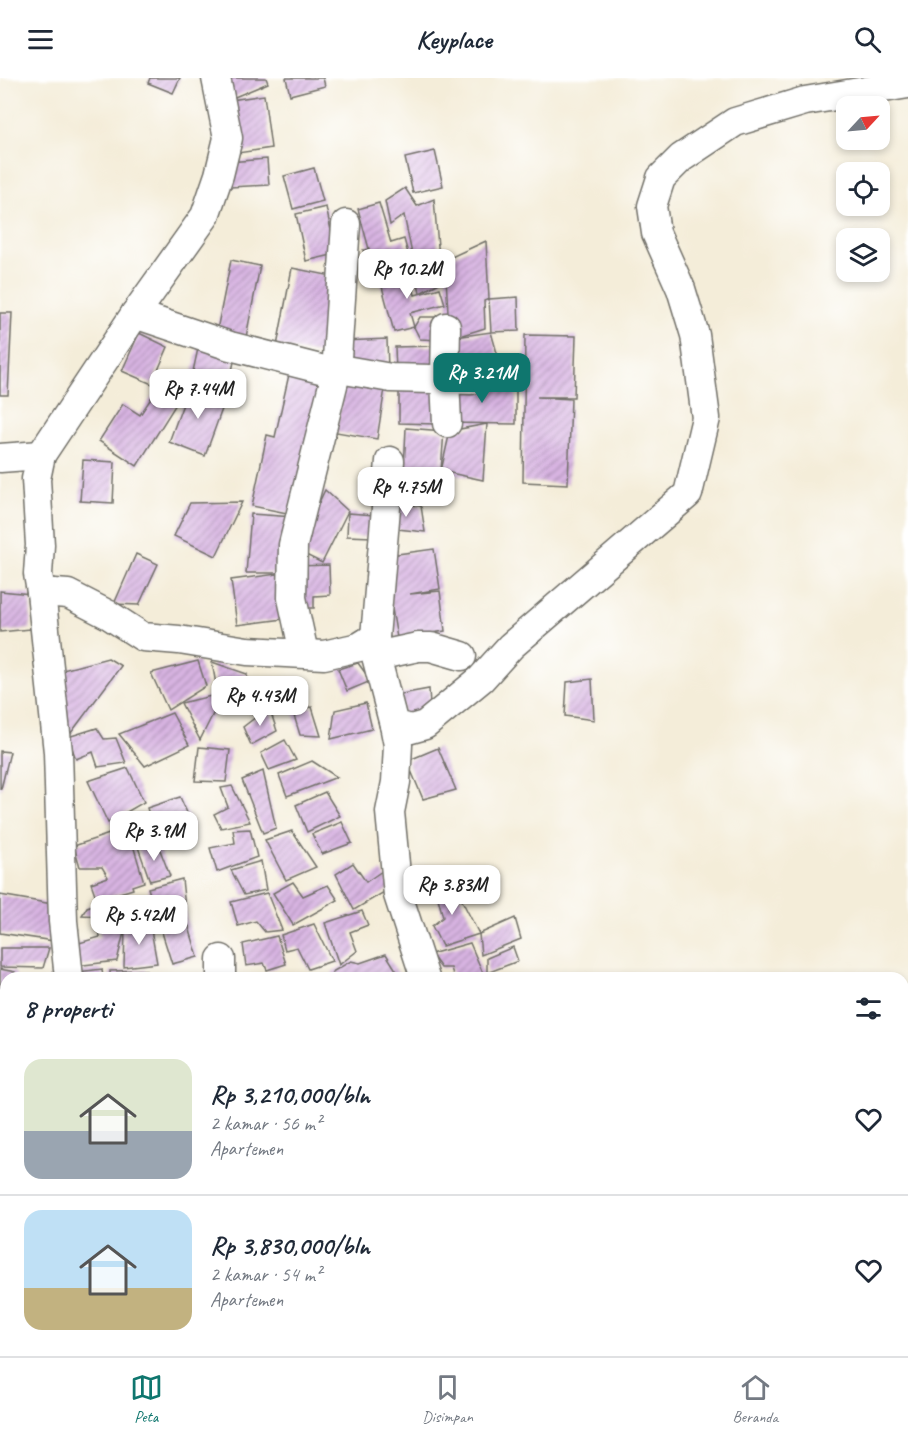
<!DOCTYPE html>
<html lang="id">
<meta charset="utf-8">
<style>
:root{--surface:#fff;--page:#f6f6f7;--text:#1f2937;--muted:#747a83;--line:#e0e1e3;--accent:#0f766e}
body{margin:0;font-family:Caveat,sans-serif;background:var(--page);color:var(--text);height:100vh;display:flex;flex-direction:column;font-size:22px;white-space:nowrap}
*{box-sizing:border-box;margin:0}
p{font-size:20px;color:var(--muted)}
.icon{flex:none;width:33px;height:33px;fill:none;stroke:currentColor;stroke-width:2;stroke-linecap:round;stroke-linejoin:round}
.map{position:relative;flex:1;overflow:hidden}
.side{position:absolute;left:0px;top:894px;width:909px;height:384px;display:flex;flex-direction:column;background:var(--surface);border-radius:18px 18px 0 0;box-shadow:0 3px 9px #0003}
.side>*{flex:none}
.needle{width:39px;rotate:64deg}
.controls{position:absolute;left:836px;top:18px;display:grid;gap:12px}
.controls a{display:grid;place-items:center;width:54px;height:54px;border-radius:12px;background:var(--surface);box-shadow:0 3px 9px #0003;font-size:30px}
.price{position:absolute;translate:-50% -51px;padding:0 14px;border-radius:12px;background:#fff;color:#222;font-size:20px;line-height:39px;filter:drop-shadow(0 2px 3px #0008)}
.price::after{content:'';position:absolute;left:50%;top:36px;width:18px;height:14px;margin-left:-9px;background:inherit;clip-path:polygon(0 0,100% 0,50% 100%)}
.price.active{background:var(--accent);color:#fff}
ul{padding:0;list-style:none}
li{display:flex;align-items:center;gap:18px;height:150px;padding:0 24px}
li+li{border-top:2px solid var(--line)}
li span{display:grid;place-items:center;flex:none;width:168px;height:120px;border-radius:18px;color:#555}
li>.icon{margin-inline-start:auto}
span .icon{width:72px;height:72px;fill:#fffc;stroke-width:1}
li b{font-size:26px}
h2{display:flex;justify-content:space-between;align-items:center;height:72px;padding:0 24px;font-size:26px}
header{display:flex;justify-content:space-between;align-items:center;height:78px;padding:0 24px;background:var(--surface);font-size:27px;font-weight:700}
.tab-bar{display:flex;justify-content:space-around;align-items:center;height:84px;border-top:2px solid var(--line);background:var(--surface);font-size:16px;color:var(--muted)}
.tab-bar a{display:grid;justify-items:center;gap:3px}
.tab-bar .active{color:var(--accent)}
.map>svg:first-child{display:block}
</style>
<header><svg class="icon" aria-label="menu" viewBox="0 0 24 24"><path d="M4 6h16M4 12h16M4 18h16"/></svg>Keyplace<svg class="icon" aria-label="search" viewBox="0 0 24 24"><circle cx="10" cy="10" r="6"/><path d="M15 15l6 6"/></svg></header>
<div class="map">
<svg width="908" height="1278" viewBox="0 0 908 1278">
<defs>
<pattern id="building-hatch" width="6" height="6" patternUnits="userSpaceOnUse" patternTransform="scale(1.5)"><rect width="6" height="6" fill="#d8b4e2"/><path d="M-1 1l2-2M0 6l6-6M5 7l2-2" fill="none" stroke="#af93b7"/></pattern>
</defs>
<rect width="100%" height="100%" fill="#fff"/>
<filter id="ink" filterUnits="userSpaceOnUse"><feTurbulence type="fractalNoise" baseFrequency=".0167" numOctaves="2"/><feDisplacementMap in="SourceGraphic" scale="12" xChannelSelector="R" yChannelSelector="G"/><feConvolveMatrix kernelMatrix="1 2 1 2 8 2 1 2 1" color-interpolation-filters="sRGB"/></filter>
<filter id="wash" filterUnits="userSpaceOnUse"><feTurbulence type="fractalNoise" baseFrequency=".008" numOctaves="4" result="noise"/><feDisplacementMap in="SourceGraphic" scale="24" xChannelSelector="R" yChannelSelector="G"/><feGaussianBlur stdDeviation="1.35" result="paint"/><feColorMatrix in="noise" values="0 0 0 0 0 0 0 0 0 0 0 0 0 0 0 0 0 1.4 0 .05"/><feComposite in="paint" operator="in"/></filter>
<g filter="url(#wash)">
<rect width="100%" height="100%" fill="#f4edd9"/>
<g id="blocks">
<g fill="url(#building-hatch)">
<polygon points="150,0 180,0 173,15 148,5"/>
<polygon points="221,0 266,0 268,5 230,21"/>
<polygon points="286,0 323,0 325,8 290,17"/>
<polygon points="264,17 271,70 238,75 231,22"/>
<polygon points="435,73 443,108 413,115 405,80"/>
<polygon points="267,81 269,107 230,109 228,84"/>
<polygon points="314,90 323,123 293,131 284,98"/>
<polygon points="405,110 417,128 434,121 441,204 420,215 404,137 390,147 385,123"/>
<polygon points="379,125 391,165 404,161 412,190 372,202 363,172 369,171 358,131"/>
<polygon points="326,129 336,176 306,183 296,136"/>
<polygon points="486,163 489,221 484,223 485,250 456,259 448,234 445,182"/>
<polygon points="231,182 260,188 246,259 217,252"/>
<polygon points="292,190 337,199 323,277 277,268"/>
<polygon points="409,193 415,217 440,210 445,226 410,235 414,249 394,254 380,201"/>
<polygon points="518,219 519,253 491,254 489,221"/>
<polygon points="0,235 12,235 8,317 0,317"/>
<polygon points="420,239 441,239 440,262 420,261 414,249"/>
<polygon points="491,254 503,296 451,294 456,259"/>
<polygon points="139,255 168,269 152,306 122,293"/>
<polygon points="525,257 576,258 574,319 537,319 571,321 568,406 523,404"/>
<polygon points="387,261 388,291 345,292 344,263"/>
<polygon points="199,266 236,275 227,315 190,307"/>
<polygon points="436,268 437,292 396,293 395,269"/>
<polygon points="290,292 326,300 297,437 252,428 267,357 275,359"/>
<polygon points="345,298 386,304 377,361 336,354"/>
<polygon points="447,306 516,307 516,346 447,345"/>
<polygon points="190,307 226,320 205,378 169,364"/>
<polygon points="399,307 437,307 436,346 399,345"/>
<polygon points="156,313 176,326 137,388 99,363 123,326 140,337"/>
<polygon points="487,346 483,402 441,393 450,353"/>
<polygon points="406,350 444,353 441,393 404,391"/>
<polygon points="83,382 115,384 113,425 80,423"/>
<polygon points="325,412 348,433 322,485 296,472"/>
<polygon points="242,424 216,478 174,458 190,425"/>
<polygon points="390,425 421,428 425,454 388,450"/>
<polygon points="348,435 374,437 372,459 347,458"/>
<polygon points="251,436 294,439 285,495 246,495"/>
<polygon points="434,471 440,511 410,516 440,513 445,553 397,560 383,478"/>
<polygon points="136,476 158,486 139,527 114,526"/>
<polygon points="329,487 330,517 314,518 314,530 298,530 296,488"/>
<polygon points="285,495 291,540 237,547 231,502"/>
<polygon points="0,513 31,516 30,551 0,554"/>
<polygon points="108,580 121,588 68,659 59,593"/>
<polygon points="198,583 206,608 168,632 151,595"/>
<polygon points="212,584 247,596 248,632 218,618"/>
<polygon points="358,585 371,603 347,613 338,591"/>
<polygon points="592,601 594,642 565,638 567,604"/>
<polygon points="429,611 431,642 405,650 401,616"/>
<polygon points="211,618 216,630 200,662 181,625"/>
<polygon points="366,625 372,651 331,661 335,632"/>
<polygon points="269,629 277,653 251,667 243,649"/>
<polygon points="312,629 321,658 300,657 292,631"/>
<polygon points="172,635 189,667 145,688 119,656"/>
<polygon points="97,650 104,661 116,660 126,685 98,689 93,674 76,681 68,659"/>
<polygon points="285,662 296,682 269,692 261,675"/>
<polygon points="199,669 230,672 226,704 195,703"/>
<polygon points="438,670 456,712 423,721 407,683"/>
<polygon points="0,673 10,674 1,711 0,711"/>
<polygon points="312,683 337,699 287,718 279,697"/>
<polygon points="128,690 144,724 108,745 88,703"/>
<polygon points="263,693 276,750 263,755 242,702"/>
<polygon points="232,708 250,744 221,750 214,736 228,729 221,710"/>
<polygon points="325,714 340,738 307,754 296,727"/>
<polygon points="180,719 193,748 157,764 147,730"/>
<polygon points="140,736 150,766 133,767 144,804 132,808 133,811 97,822 91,805 108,799 102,789 80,789 74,768 115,754 111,743"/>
<polygon points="342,744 352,765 322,776 312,756"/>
<polygon points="250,751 257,779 217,794 210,770 235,765 233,752"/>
<polygon points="292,753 316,789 286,802 265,762"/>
<polygon points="157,764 170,798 150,803 138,769"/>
<polygon points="261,783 266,812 244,817 231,792"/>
<polygon points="353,785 366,804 382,793 391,810 354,832 336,796"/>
<polygon points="182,801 186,839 198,879 172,886 148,810"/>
<polygon points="451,801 479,856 442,868 432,848 443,839 434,805"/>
<polygon points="293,804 303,818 328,807 338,822 293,847 273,815"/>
<polygon points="267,815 282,852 265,854 256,843 238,848 231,824"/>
<polygon points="0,817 52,826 54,863 0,855"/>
<polygon points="119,819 126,846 117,883 75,888 69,868 100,859 98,838 82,837 87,829"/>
<polygon points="362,833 368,847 350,854 357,873 339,887 325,845"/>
<polygon points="515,840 521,861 481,877 479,856"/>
<polygon points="150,846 157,885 124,889 125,850"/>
<polygon points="314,846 332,883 308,891 297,869 285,872 281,857"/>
<polygon points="277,858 286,886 267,892 264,885 246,888 243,866"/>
<polygon points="470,865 485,900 454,900 451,890 441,890 431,876"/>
<polygon points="513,869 518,883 487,895 487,880"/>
<polygon points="0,870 49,870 43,890 0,889"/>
<polygon points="386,876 401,900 335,900 332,894 351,883 360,885"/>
<polygon points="0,891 15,894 16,900 6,900 6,921 0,921"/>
<polygon points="102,891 103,900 79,900 78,894"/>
<polygon points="146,892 146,900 110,900 110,893"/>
</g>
</g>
</g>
<g filter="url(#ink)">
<use href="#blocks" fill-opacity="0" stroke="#716f68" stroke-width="1.5"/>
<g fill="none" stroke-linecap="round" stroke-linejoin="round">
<defs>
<g id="minor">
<polyline points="216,0 228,60 219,97 205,138 135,236 41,377 36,401 40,467 38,496 41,514 68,516 109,537 143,559 179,562 247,573 324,577 359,569 375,559 376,578 394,647 411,651 425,647 481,601 511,568 688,416 706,340 695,257 681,211 656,155 652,128 661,100 681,80 735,44 805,23 908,6"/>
<polyline points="135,236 230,268 336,295 345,292 391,300 471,302"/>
<polyline points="446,249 445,301 447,345"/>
<polyline points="0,380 41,377"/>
<polyline points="41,514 58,674 63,843 69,900"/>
<polyline points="375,559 390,383"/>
<polyline points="304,575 292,520 293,467 336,295 346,146"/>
<polyline points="376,578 418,569 431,569 462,578"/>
<polyline points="394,647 398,667 396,704 390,734 398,817 425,900"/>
<polyline points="221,900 221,881"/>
</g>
</defs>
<use href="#minor" stroke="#716f68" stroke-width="31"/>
<use href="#minor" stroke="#fff" stroke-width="28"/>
</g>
</g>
</svg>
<div class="controls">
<a><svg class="needle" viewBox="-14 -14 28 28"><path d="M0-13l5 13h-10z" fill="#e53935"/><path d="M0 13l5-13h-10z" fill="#747a83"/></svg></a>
<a><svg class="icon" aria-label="locate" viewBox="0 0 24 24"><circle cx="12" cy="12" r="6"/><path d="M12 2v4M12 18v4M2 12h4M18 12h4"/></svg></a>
<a><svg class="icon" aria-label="layers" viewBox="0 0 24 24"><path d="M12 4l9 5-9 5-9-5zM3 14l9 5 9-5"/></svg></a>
</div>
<b class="price" style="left:407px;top:222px">Rp 10.2M</b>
<b class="price active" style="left:482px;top:326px">Rp 3.21M</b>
<b class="price" style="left:198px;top:342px">Rp 7.44M</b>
<b class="price" style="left:406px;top:440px">Rp 4.75M</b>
<b class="price" style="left:260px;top:649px">Rp 4.43M</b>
<b class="price" style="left:154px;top:784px">Rp 3.9M</b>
<b class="price" style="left:452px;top:838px">Rp 3.83M</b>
<b class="price" style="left:139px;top:868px">Rp 5.42M</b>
<section class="side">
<h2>8 properti<svg class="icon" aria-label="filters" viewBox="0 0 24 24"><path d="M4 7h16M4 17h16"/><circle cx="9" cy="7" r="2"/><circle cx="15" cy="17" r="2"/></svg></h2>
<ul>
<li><span style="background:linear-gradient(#dfe7d0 60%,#9aa5b1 0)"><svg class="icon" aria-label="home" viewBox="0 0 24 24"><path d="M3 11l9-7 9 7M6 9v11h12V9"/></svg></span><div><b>Rp 3,210,000/bln</b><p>2 kamar · 56 m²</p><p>Apartemen</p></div><svg class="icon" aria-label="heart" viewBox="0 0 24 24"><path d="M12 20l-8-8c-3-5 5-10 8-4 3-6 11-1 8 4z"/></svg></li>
<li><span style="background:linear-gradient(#bfe0f5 65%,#c2b280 0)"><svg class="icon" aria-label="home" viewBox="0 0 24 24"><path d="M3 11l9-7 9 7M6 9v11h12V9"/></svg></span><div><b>Rp 3,830,000/bln</b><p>2 kamar · 54 m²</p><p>Apartemen</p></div><svg class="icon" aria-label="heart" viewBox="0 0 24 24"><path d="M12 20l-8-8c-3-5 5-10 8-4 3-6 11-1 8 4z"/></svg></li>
</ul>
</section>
</div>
<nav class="tab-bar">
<a class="active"><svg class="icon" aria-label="map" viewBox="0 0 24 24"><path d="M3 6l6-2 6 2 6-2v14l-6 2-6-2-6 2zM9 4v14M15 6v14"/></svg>Peta</a>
<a><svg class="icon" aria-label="saved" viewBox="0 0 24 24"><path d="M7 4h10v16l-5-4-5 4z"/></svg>Disimpan</a>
<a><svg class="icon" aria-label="home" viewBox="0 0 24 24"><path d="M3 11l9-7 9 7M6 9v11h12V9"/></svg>Beranda</a>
</nav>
